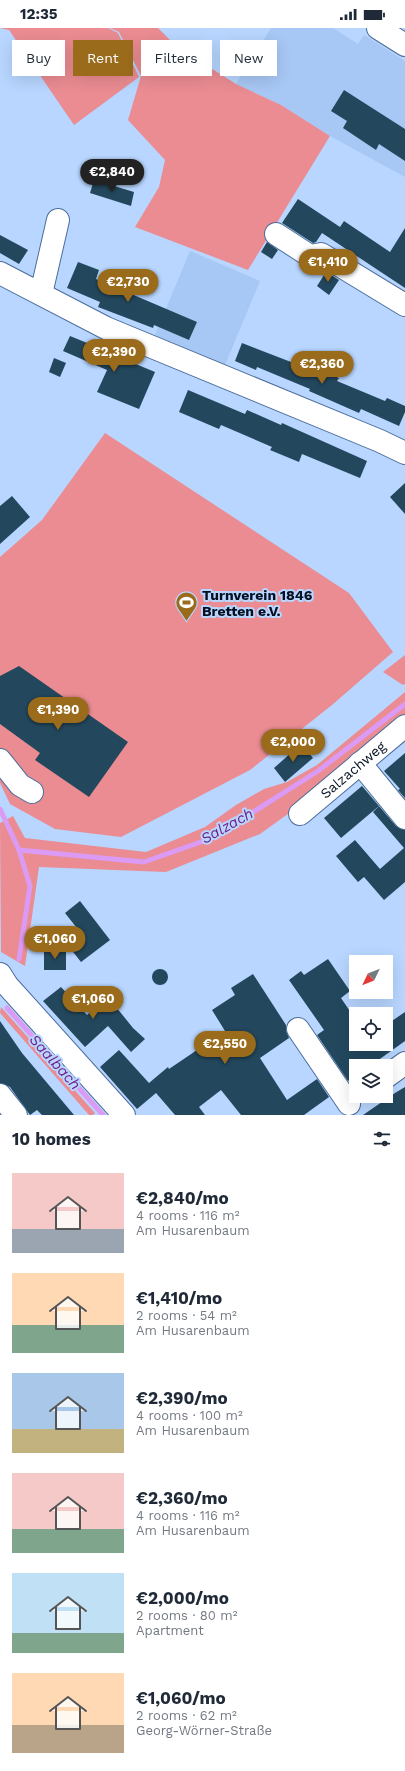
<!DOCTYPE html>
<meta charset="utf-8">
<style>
:root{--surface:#fff;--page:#f2f2f3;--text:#1f2937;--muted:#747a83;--accent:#996b1b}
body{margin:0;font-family:"Work Sans",sans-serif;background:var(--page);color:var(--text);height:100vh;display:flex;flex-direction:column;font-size:15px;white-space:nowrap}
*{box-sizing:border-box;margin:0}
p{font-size:13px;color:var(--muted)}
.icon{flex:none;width:22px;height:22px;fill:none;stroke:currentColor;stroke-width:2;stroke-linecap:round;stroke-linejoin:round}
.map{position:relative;height:1087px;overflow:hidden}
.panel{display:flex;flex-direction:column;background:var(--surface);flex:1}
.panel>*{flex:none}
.guide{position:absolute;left:12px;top:12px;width:381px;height:36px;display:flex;gap:8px}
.needle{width:26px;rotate:227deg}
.buttons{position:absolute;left:349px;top:927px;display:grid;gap:8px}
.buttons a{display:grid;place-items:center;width:44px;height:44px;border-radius:0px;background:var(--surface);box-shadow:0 4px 16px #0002;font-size:20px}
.price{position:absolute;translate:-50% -34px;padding:0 9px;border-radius:14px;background:var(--accent);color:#fff;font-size:13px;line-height:26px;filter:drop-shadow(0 1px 2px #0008)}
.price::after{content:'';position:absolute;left:50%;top:24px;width:12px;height:9px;margin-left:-6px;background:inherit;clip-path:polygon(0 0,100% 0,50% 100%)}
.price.current{background:#222;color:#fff}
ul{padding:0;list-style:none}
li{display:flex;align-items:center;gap:12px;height:100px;padding:0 12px}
li span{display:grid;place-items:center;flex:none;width:112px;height:80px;border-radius:0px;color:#555}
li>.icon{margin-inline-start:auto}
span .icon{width:48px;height:48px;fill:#fffc;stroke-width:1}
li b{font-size:17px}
h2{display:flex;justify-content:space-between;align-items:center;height:48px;padding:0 12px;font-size:17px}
.chip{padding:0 14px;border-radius:0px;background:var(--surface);box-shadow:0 4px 16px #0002;font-size:14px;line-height:36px}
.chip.current{background:var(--accent);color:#fff}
.status{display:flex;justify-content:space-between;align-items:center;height:28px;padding:0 20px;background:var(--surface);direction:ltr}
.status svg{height:11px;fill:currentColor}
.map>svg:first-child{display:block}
</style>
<div class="status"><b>12:35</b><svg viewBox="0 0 49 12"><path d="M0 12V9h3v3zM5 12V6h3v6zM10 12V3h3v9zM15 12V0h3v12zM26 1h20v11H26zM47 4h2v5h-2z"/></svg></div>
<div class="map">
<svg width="405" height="1087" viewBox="0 0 405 1087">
<rect width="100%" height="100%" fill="#b8d6ff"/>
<g fill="#a7c7f4">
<polygon points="271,0 333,0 358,16 364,7 405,33 405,149 330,108 281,77 236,56"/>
<polygon points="190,223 260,253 225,337 155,307"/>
</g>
<g fill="#ea8c92">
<polygon points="0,0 108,0 118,5 139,49 74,97 9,2"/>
<polygon points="110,0 158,0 176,18 236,56 281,77 330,108 248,242 135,199 159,159 165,132 128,92 141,48 119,4"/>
<polygon points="105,405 349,565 393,624 332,677 250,742 121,809 55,801 10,776 0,755 0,529 42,492"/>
<polygon points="405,627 405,656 403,657 383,644"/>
<polygon points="405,664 405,691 292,783 260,806 166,844 39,839 25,938 1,924 0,795 13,788 25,810 146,824 205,799 236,777 264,761 287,754 317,737"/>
<polygon points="1,979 95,1085 93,1087 89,1087 0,985"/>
</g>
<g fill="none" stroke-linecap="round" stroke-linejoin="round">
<g stroke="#db9bf4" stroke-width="5">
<polyline points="0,781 19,822 30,858 19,931"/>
<polyline points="19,822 144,834 212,810 318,743 405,676"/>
<polyline points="7,980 103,1087"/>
</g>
</g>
<g fill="#23485e">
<polygon points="344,62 405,101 405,133 379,116 376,122 343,100 347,93 331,83"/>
<polygon points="94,152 134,164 131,178 90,165"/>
<polygon points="298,171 340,199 344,193 390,224 405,200 405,260 322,205 316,214 313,215 282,195"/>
<polygon points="0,207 28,222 19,236 0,225"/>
<polygon points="267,214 278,222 272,231 261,224"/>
<polygon points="78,234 99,242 96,251 197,294 189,312 154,297 153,300 98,279 100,274 67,260"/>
<polygon points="326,244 339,252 329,267 317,258"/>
<polygon points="70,308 102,321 103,318 115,323 114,327 155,344 139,381 97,364 107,342 63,323"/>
<polygon points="242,315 317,344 318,341 339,350 337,353 385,373 387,370 405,378 405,384 399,398 361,381 359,385 309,363 310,361 257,339 256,342 235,333"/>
<polygon points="54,330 66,335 60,349 49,344"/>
<polygon points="188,362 245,386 247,382 281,397 282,395 367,433 360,450 302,426 299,434 270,422 272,419 221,397 219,401 179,384"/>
<polygon points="405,455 405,486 390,469"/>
<polygon points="12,468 30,489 0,516 0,478"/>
<polygon points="19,638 128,714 89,769 35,732 40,725 0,696 0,648"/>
<polygon points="301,716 313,730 285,754 274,740"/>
<polygon points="405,725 405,770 398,762 400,761 384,743"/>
<polygon points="362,758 379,778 341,810 324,790"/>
<polygon points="379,778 396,798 405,802 405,854 384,872 364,849 358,854 336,828 355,812 380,841 404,820 373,784"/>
<polygon points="80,873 110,912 81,934 70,920 84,909 65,885"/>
<rect x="44" y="921" width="22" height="21"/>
<polygon points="328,931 350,963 341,970 356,992 356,1016 386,1016 386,997 405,984 405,1013 370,1038 356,1038 356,1047 348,1053 317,1007 324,1002 289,952 301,943 304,947"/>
<circle cx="160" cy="949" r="8"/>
<polygon points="253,946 286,997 286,1002 289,1010 260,1030 287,1072 317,1051 329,1069 304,1087 241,1087 221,1062 199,1079 205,1087 175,1087 156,1065 137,1081 100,1039 119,1022 149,1055 168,1039 169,1041 225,1003 212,982 235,967 231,960"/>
<polygon points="61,959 87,987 108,969 133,1000 145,1011 131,1024 108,998 85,1019 43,973"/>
<polygon points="0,993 22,1025 74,1087 42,1087 37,1082 30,1087 10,1059 0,1055"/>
<polygon points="405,1059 405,1087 363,1087 395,1065"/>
</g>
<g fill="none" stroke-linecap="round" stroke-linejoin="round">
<defs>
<g id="minor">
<polyline points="378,0 405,17"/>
<polyline points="276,206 310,228 321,226 405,277"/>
<polyline points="0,245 106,300 380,413 405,425"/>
<polyline points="41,266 58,192"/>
<polyline points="0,732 20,757 32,764"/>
<polyline points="360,735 405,790"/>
<path id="s1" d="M300 786 405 698"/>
<polyline points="0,946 7,957 124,1087"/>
<polyline points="298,1001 349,1076"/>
<polyline points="386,1049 405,1035"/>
<polyline points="0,1067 16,1087"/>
</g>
</defs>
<use href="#minor" stroke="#4b6d9a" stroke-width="24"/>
<use href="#minor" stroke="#fff" stroke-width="22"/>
</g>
<defs>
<symbol id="stadium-pin" viewBox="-11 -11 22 30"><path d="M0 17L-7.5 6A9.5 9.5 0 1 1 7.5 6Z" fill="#996b1b" stroke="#b8d6ff"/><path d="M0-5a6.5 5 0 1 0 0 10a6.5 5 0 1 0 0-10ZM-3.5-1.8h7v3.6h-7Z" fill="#fff"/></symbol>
</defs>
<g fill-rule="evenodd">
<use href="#stadium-pin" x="174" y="562" width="25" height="34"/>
</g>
<g text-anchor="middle" stroke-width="4" stroke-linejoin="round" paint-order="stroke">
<g font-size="14" font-weight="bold" fill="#040f20" stroke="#b8d6ff" text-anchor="start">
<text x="202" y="572">Turnverein 1846<tspan x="202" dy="16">Bretten e.V.</tspan></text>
</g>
<g font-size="14" fill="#040f20" stroke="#b8d6ff">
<text dy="5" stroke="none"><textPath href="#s1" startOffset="69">Salzachweg</textPath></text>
</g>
<g font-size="15" font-style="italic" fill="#6e2089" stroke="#b8d6ff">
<text transform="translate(227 798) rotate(-29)" y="5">Salzach</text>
<text transform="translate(55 1034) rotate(48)" y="5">Saalbach</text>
</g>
</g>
</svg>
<div class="buttons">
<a><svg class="needle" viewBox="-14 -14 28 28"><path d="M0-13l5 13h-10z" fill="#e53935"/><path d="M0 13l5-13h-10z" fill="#747a83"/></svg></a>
<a><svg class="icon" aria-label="locate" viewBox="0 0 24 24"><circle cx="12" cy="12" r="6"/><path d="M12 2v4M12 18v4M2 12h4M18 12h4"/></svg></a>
<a><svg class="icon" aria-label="layers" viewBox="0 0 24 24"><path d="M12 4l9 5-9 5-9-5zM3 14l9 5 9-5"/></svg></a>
</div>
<b class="price current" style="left:112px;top:165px">€2,840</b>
<b class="price" style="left:328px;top:255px">€1,410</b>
<b class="price" style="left:128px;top:275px">€2,730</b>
<b class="price" style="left:114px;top:345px">€2,390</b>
<b class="price" style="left:322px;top:357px">€2,360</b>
<b class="price" style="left:58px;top:703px">€1,390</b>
<b class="price" style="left:293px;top:735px">€2,000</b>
<b class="price" style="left:55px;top:932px">€1,060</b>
<b class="price" style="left:93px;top:992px">€1,060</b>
<b class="price" style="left:225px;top:1037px">€2,550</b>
<div class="guide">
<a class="chip">Buy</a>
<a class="chip current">Rent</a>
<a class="chip">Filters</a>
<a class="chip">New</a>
</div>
</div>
<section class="panel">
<h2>10 homes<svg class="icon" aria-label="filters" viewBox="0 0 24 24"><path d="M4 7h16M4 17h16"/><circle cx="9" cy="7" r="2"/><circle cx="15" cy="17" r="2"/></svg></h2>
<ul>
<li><span style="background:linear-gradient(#f6c9c9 70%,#9aa5b1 0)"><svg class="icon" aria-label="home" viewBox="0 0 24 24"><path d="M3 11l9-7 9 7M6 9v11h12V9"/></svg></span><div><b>€2,840/mo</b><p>4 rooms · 116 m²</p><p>Am Husarenbaum</p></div></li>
<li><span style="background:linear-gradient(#ffd9b3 65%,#7fa58c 0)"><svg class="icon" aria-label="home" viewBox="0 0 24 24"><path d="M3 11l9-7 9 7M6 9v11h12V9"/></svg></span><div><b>€1,410/mo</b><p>2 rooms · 54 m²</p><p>Am Husarenbaum</p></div></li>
<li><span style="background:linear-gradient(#a9c7e8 70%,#c2b280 0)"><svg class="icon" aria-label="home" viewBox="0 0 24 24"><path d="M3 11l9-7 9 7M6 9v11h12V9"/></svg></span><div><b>€2,390/mo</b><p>4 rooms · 100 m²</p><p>Am Husarenbaum</p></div></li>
<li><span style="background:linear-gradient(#f6c9c9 70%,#7fa58c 0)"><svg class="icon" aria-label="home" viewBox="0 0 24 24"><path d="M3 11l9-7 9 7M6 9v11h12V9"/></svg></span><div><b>€2,360/mo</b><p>4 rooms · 116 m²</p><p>Am Husarenbaum</p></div></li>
<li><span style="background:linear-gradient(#bfe0f5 75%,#7fa58c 0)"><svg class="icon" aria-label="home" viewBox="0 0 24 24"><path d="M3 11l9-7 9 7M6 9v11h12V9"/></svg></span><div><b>€2,000/mo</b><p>2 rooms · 80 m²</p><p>Apartment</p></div></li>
<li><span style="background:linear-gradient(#ffd9b3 65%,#b9a48a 0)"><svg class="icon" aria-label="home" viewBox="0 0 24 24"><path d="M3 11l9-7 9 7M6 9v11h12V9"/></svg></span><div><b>€1,060/mo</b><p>2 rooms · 62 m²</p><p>Georg-Wörner-Straße</p></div></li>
</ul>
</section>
